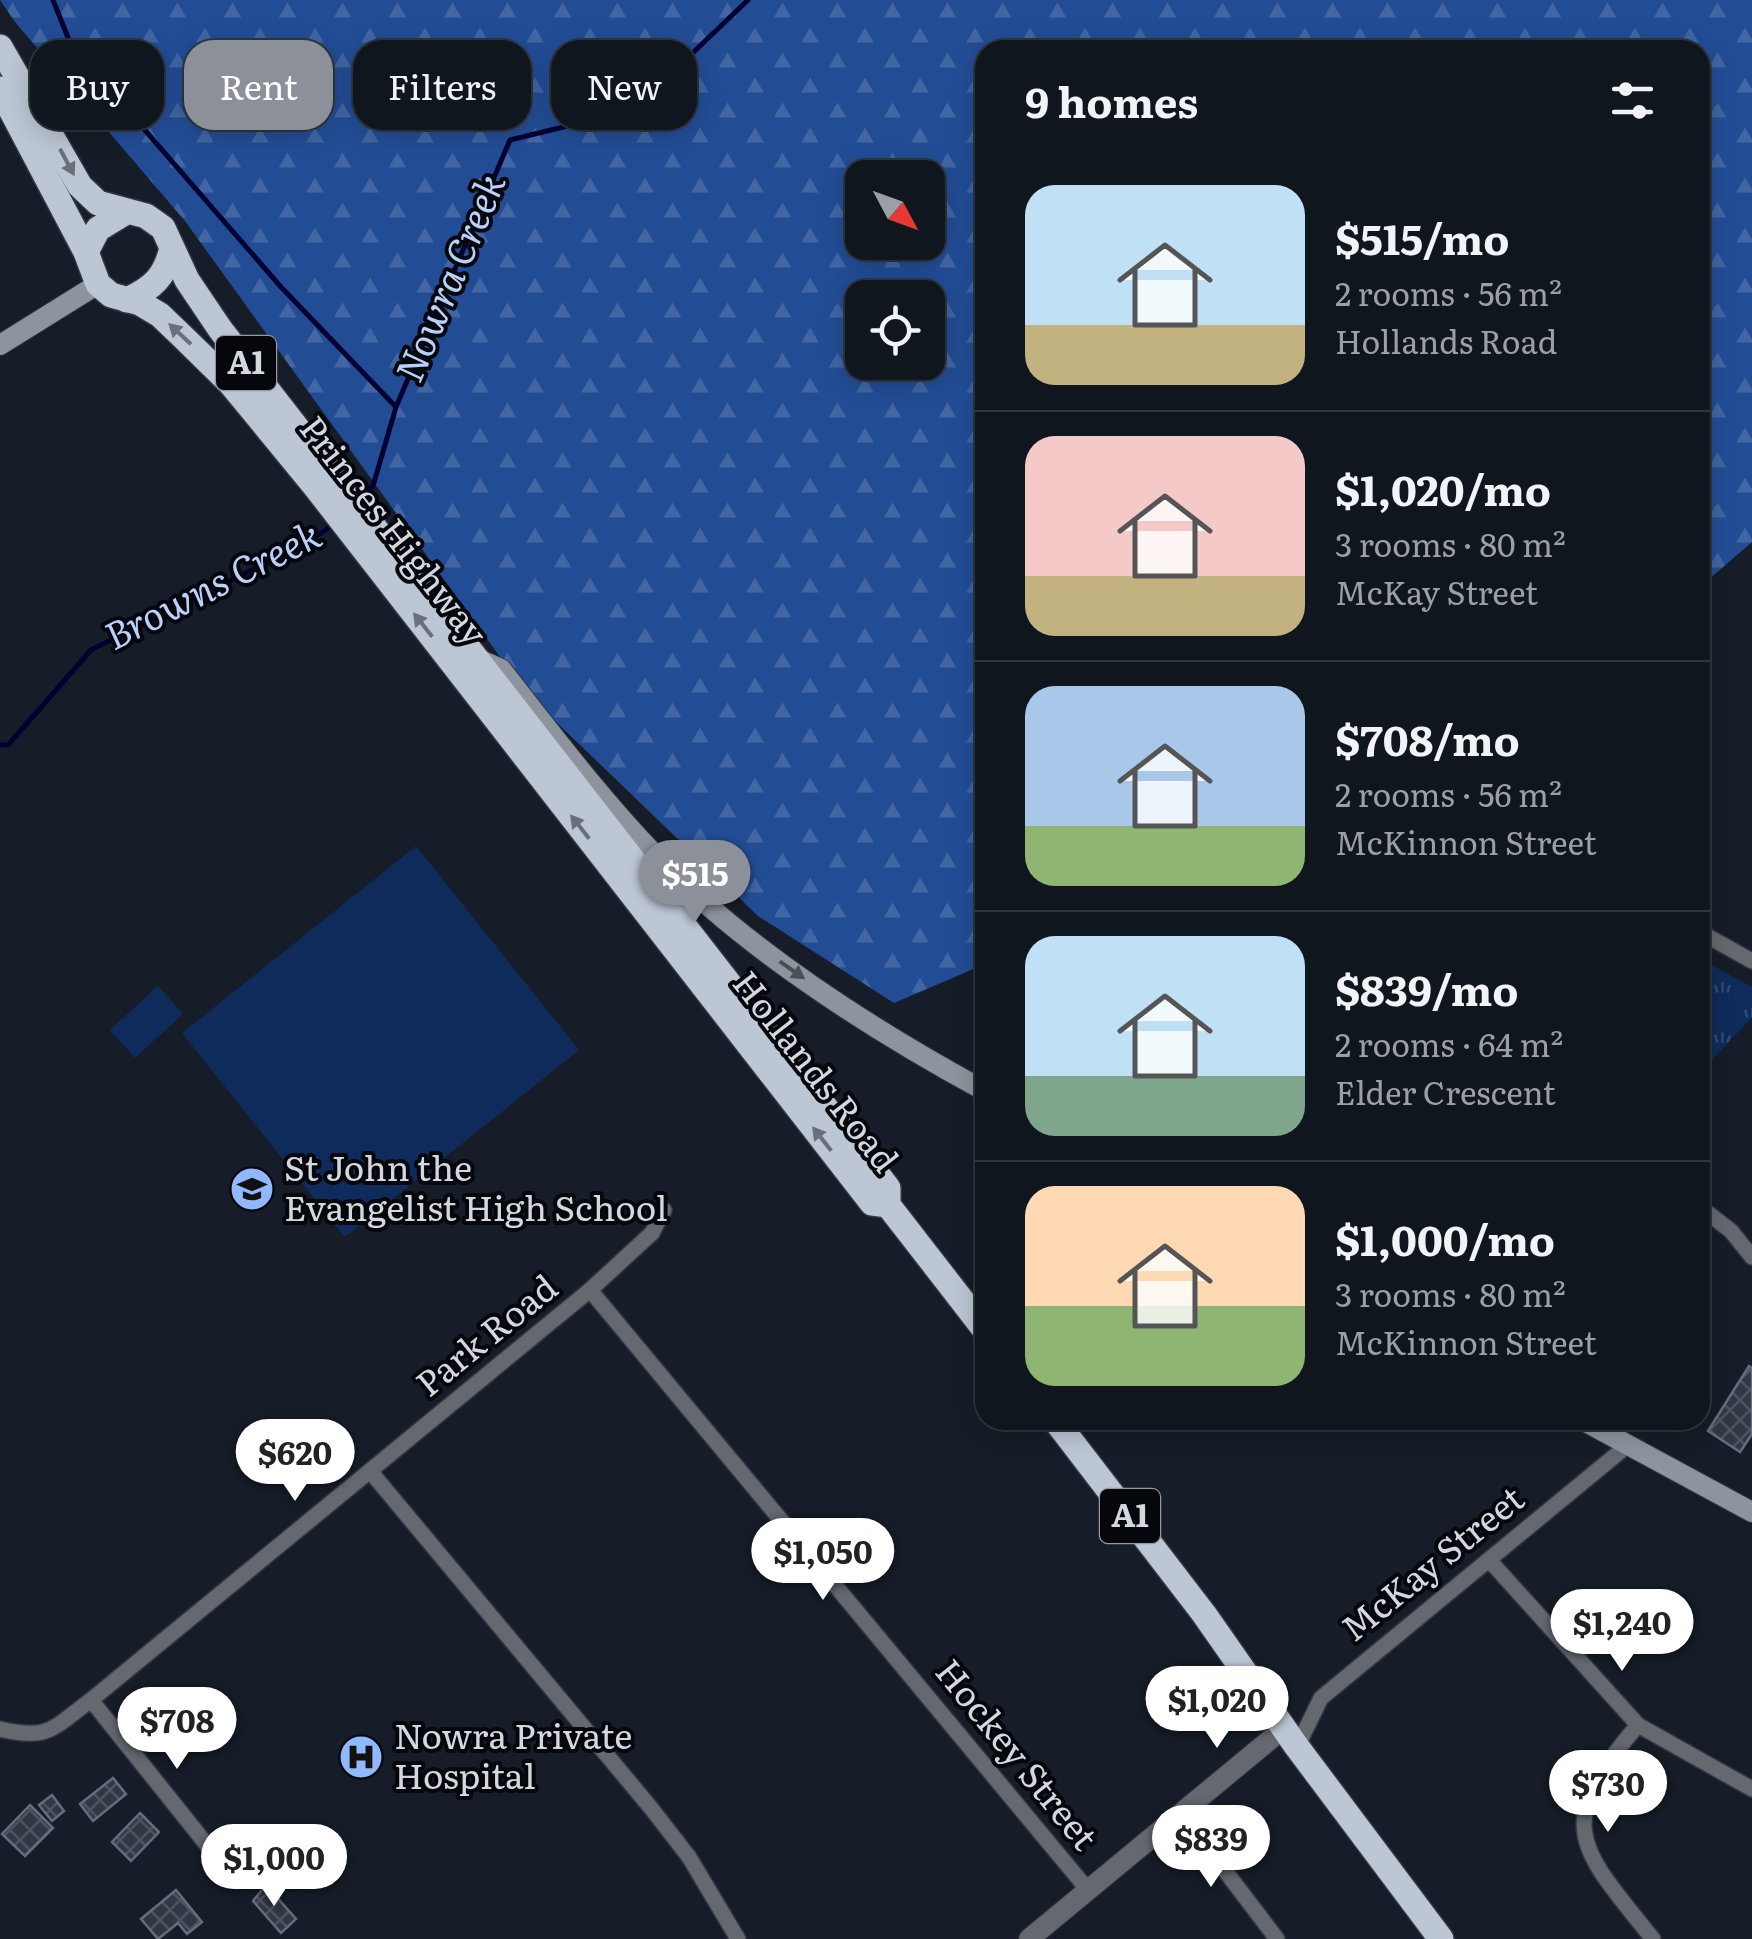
<!DOCTYPE html>
<meta charset="utf-8">
<style>
:root{--surface:#10161e;--page:#191f27;--text:#f1f3f6;--muted:#9c9fa4;--line:#30353c;--accent:#8c9099}
body{margin:0;font-family:Literata,serif;background:var(--page);color:var(--text);height:100vh;display:flex;flex-direction:column;font-size:38px;white-space:nowrap}
*{box-sizing:border-box;margin:0}
p{font-size:32px;color:var(--muted)}
.icon{flex:none;width:55px;height:55px;fill:none;stroke:currentColor;stroke-width:2;stroke-linecap:round;stroke-linejoin:round}
.map{position:relative;flex:1;overflow:hidden}
.sheet{position:absolute;left:975px;top:40px;width:735px;height:1390px;display:flex;flex-direction:column;background:var(--surface);border-radius:30px;box-shadow:0 5px 25px #0003,0 0 0 2px var(--line)}
.sheet>*{flex:none}
.hud{position:absolute;left:30px;top:40px;width:795px;height:90px;display:flex;gap:20px}
.needle{width:65px;rotate:131deg}
.tools{position:absolute;left:845px;top:160px;display:grid;gap:20px}
.tools a{display:grid;place-items:center;width:100px;height:100px;border-radius:20px;background:var(--surface);box-shadow:0 5px 25px #0003,0 0 0 2px var(--line);font-size:50px}
.price{position:absolute;translate:-50% -85px;padding:0 22px;border-radius:35px;background:#fff;color:#222;font-size:32px;line-height:65px;filter:drop-shadow(0 2px 5px #0008)}
.price::after{content:'';position:absolute;left:50%;top:60px;width:30px;height:22px;margin-left:-15px;background:inherit;clip-path:polygon(0 0,100% 0,50% 100%)}
.price.on{background:var(--accent);color:#fff}
ul{padding:0;list-style:none}
li{display:flex;align-items:center;gap:30px;height:250px;padding:0 50px}
li+li{border-top:2px solid var(--line)}
li span{display:grid;place-items:center;flex:none;width:280px;height:200px;border-radius:30px;color:#555}
li>.icon{margin-inline-start:auto}
span .icon{width:120px;height:120px;fill:#fffc;stroke-width:1}
li b{font-size:42px}
h2{display:flex;justify-content:space-between;align-items:center;height:120px;padding:0 50px;font-size:42px}
.pill{padding:0 35px;border-radius:30px;background:var(--surface);box-shadow:0 5px 25px #0003,0 0 0 2px var(--line);font-size:35px;line-height:90px}
.pill.on{background:var(--accent);color:#fff}
.map>svg:first-child{display:block}
</style>
<div class="map">
<svg width="1752" height="1939" viewBox="0 0 1752 1939">
<defs>
<pattern id="grass-tufts" width="24" height="20" patternUnits="userSpaceOnUse" patternTransform="scale(2.5)"><rect width="24" height="20" fill="#0f2b5b"/><path d="M3 7l-1-3M5 7V3M7 7l1-3M15 17l-1-3M17 17v-4M19 17l1-3" fill="none" stroke="#314972"/></pattern>
<pattern id="forest-firs" width="22" height="20" patternUnits="userSpaceOnUse" patternTransform="scale(2.5)"><rect width="22" height="20" fill="#224d95"/><path d="M5 1l3.5 6h-7zM16 11l3.5 6h-7z" fill="#4166a3"/></pattern>
<pattern id="building-cross-hatch" width="8" height="8" patternUnits="userSpaceOnUse" patternTransform="scale(2.5)"><rect width="8" height="8" fill="#303844"/><path d="M0 0l8 8M0 8l8-8" fill="none" stroke="#4d545f"/></pattern>
</defs>
<rect width="100%" height="100%" fill="#161d28"/>
<polygon fill="url(#grass-tufts)" points="1700,959 1752,987 1752,1017 1700,1073"/>
<path fill="url(#forest-firs)" fill-rule="evenodd" d="M0 0H1752V542L1700 587V50H985V964L894 1003 758 916 526 693 185 221 15 22ZM862 178H928V242H862ZM862 298H928V362H862Z"/>
<g fill="#0f2b5b">
<polygon points="416,846 579,1050 345,1237 182,1033"/>
<polygon points="158,986 183,1014 135,1058 110,1030"/>
</g>
<g fill="none" stroke-linecap="round" stroke-linejoin="round">
<g stroke="#000032" stroke-width="5">
<polyline points="53,0 71,45 281,287 396,407 510,140 633,110 748,0"/>
<polyline points="362,496 373,486 396,407"/>
<polyline points="0,745 8,745 91,650 304,544 333,525"/>
</g>
</g>
<g fill="url(#building-cross-hatch)" stroke="#646d7b" stroke-width="2.5">
<polygon points="1749,1366 1752,1368 1752,1434 1740,1452 1708,1431"/>
<polygon points="113,1778 126,1794 93,1821 80,1804"/>
<polygon points="52,1795 64,1811 52,1821 39,1805"/>
<polygon points="30,1805 53,1828 25,1856 2,1834"/>
<polygon points="140,1813 159,1832 131,1861 112,1842"/>
<polygon points="266,1885 296,1919 281,1933 253,1901"/>
<polygon points="176,1890 202,1922 187,1934 178,1923 158,1939 141,1919"/>
</g>
<g fill="none" stroke-linecap="round" stroke-linejoin="round">
<defs>
<g id="minor">
<polyline points="1700,932 1752,961"/>
<polyline points="1700,1207 1731,1231 1752,1257"/>
<polyline points="590,1290 1088,1890"/>
<polyline points="370,1471 651,1808 689,1857 738,1939"/>
<polyline points="1490,1561 1638,1725 1752,1789"/>
<polyline points="91,1700 207,1845 220,1871"/>
<path d="M1638 1725C1551 1826 1579 1847 1653 1939"/>
<path d="M0 1729C49 1741 53 1728 91 1700L590 1290 652 1233 664 1210"/>
<polyline points="1297,1747 1321,1698 1628,1445"/>
<polyline points="1181,1813 1277,1939"/>
</g>
<polyline id="tertiary" points="1029,1939 1284,1728"/>
<g id="secondary">
<polyline points="0,345 98,284"/>
<path d="M478 659 501 669C551 733 600 798 657 857 744 948 874 1031 985 1091"/>
<polyline points="1582,1420 1752,1512"/>
</g>
<g id="trunk">
<polyline points="0,47 80,186 98,203 146,216 163,228 187,280 220,329 888,1188 888,1205 985,1330"/>
<polyline points="0,89 86,252 98,284 111,295 140,303 160,315 184,338 231,384 314,485 872,1203 888,1205"/>
<polyline points="86,252 98,229 126,212"/>
<path d="M127 300C153 288 165 277 172 248"/>
<polyline points="1055,1420 1204,1614 1297,1747 1441,1939"/>
</g>
</defs>
<use href="#minor" stroke="#303742" stroke-width="18"/>
<use href="#tertiary" stroke="#303742" stroke-width="22"/>
<use href="#secondary" stroke="#303742" stroke-width="22"/>
<use href="#trunk" stroke="#303742" stroke-width="28"/>
<use href="#minor" stroke="#65686f" stroke-width="15"/>
<use href="#tertiary" stroke="#65686f" stroke-width="20"/>
<use href="#secondary" stroke="#8e949e" stroke-width="20"/>
<use href="#trunk" stroke="#bcc6d4" stroke-width="25"/>
</g>
<defs><path id="oneway-solid" d="M-6-.8H1V-3.2L6.5 0L1 3.2V.8H-6Z" transform="scale(2.5)"/></defs>
<g fill="#6a707a">
<use href="#oneway-solid" transform="translate(67 162) rotate(62)"/>
<use href="#oneway-solid" transform="translate(180 334) rotate(-137)"/>
<use href="#oneway-solid" transform="translate(423 625) rotate(-128)"/>
<use href="#oneway-solid" transform="translate(580 827) rotate(-128)"/>
<use href="#oneway-solid" transform="translate(822 1139) rotate(-128)"/>
</g>
<use fill="#4a4e55" href="#oneway-solid" transform="translate(792 970) rotate(35)"/>
<defs>
<symbol id="school-disc" viewBox="-11 -11 22 22"><circle r="9.5" fill="#8fb8fd" stroke="#05070c"/><path d="M0-5L7-2L0 1L-7-2ZM-4 1L0 2.5L4 1V4Q0 6-4 4Z" fill="#111"/></symbol>
<symbol id="hospital-disc" viewBox="-11 -11 22 22"><circle r="9.5" fill="#8fb8fd" stroke="#05070c"/><path d="M-5-5h3v3.5h4V-5h3V5h-3V1.5h-4V5h-3Z" fill="#111"/></symbol>
</defs>
<g fill-rule="evenodd">
<use href="#school-disc" x="227" y="1164" width="50" height="50"/>
<use href="#hospital-disc" x="336" y="1732" width="50" height="50"/>
</g>
<g text-anchor="middle" stroke-width="8" stroke-linejoin="round" paint-order="stroke">
<g fill="#05070c" stroke="#9599a0" stroke-width="2.5">
<rect x="216" y="336" width="60" height="54" rx="8"/>
<rect x="1100" y="1489" width="60" height="54" rx="8"/>
</g>
<g font-size="32" font-weight="bold" fill="#d3d8df">
<text x="246" y="374">A1</text>
<text x="1130" y="1527">A1</text>
</g>
<g font-size="35" fill="#d3d8df" stroke="#05070c">
<text transform="translate(393 531) rotate(52)" y="12">Princes Highway</text>
<text transform="translate(815 1072) rotate(52)" y="12">Hollands Road</text>
<text transform="translate(487 1336) rotate(-39)" y="12">Park Road</text>
<text transform="translate(1433 1564) rotate(-39)" y="12">McKay Street</text>
<text transform="translate(1016 1755) rotate(51)" y="12">Hockey Street</text>
</g>
<g font-size="35" fill="#d3d8df" stroke="#05070c" text-anchor="start">
<text x="284" y="1181">St John the<tspan x="284" dy="40">Evangelist High School</tspan></text>
<text x="394" y="1749">Nowra Private<tspan x="394" dy="40">Hospital</tspan></text>
</g>
<g font-size="38" font-style="italic" fill="#b8d1fa" stroke="#05070c">
<text transform="translate(451 278) rotate(-67)" y="13">Nowra Creek</text>
<text transform="translate(213 586) rotate(-27)" y="13">Browns Creek</text>
</g>
</g>
</svg>
<div class="tools">
<a><svg class="needle" viewBox="-14 -14 28 28"><path d="M0-13l5 13h-10z" fill="#e53935"/><path d="M0 13l5-13h-10z" fill="#9c9fa4"/></svg></a>
<a><svg class="icon" aria-label="locate" viewBox="0 0 24 24"><circle cx="12" cy="12" r="6"/><path d="M12 2v4M12 18v4M2 12h4M18 12h4"/></svg></a>
</div>
<b class="price on" style="left:695px;top:925px">$515</b>
<b class="price" style="left:295px;top:1504px">$620</b>
<b class="price" style="left:823px;top:1603px">$1,050</b>
<b class="price" style="left:1622px;top:1674px">$1,240</b>
<b class="price" style="left:1217px;top:1751px">$1,020</b>
<b class="price" style="left:177px;top:1772px">$708</b>
<b class="price" style="left:1608px;top:1835px">$730</b>
<b class="price" style="left:1211px;top:1890px">$839</b>
<b class="price" style="left:274px;top:1909px">$1,000</b>
<div class="hud">
<a class="pill">Buy</a>
<a class="pill on">Rent</a>
<a class="pill">Filters</a>
<a class="pill">New</a>
</div>
<section class="sheet">
<h2>9 homes<svg class="icon" aria-label="filters" viewBox="0 0 24 24"><path d="M4 7h16M4 17h16"/><circle cx="9" cy="7" r="2"/><circle cx="15" cy="17" r="2"/></svg></h2>
<ul>
<li><span style="background:linear-gradient(#bfe0f5 70%,#c2b280 0)"><svg class="icon" aria-label="home" viewBox="0 0 24 24"><path d="M3 11l9-7 9 7M6 9v11h12V9"/></svg></span><div><b>$515/mo</b><p>2 rooms · 56 m²</p><p>Hollands Road</p></div></li>
<li><span style="background:linear-gradient(#f6c9c9 70%,#c2b280 0)"><svg class="icon" aria-label="home" viewBox="0 0 24 24"><path d="M3 11l9-7 9 7M6 9v11h12V9"/></svg></span><div><b>$1,020/mo</b><p>3 rooms · 80 m²</p><p>McKay Street</p></div></li>
<li><span style="background:linear-gradient(#a9c7e8 70%,#8fb573 0)"><svg class="icon" aria-label="home" viewBox="0 0 24 24"><path d="M3 11l9-7 9 7M6 9v11h12V9"/></svg></span><div><b>$708/mo</b><p>2 rooms · 56 m²</p><p>McKinnon Street</p></div></li>
<li><span style="background:linear-gradient(#bfe0f5 70%,#7fa58c 0)"><svg class="icon" aria-label="home" viewBox="0 0 24 24"><path d="M3 11l9-7 9 7M6 9v11h12V9"/></svg></span><div><b>$839/mo</b><p>2 rooms · 64 m²</p><p>Elder Crescent</p></div></li>
<li><span style="background:linear-gradient(#ffd9b3 60%,#8fb573 0)"><svg class="icon" aria-label="home" viewBox="0 0 24 24"><path d="M3 11l9-7 9 7M6 9v11h12V9"/></svg></span><div><b>$1,000/mo</b><p>3 rooms · 80 m²</p><p>McKinnon Street</p></div></li>
</ul>
</section>
</div>
